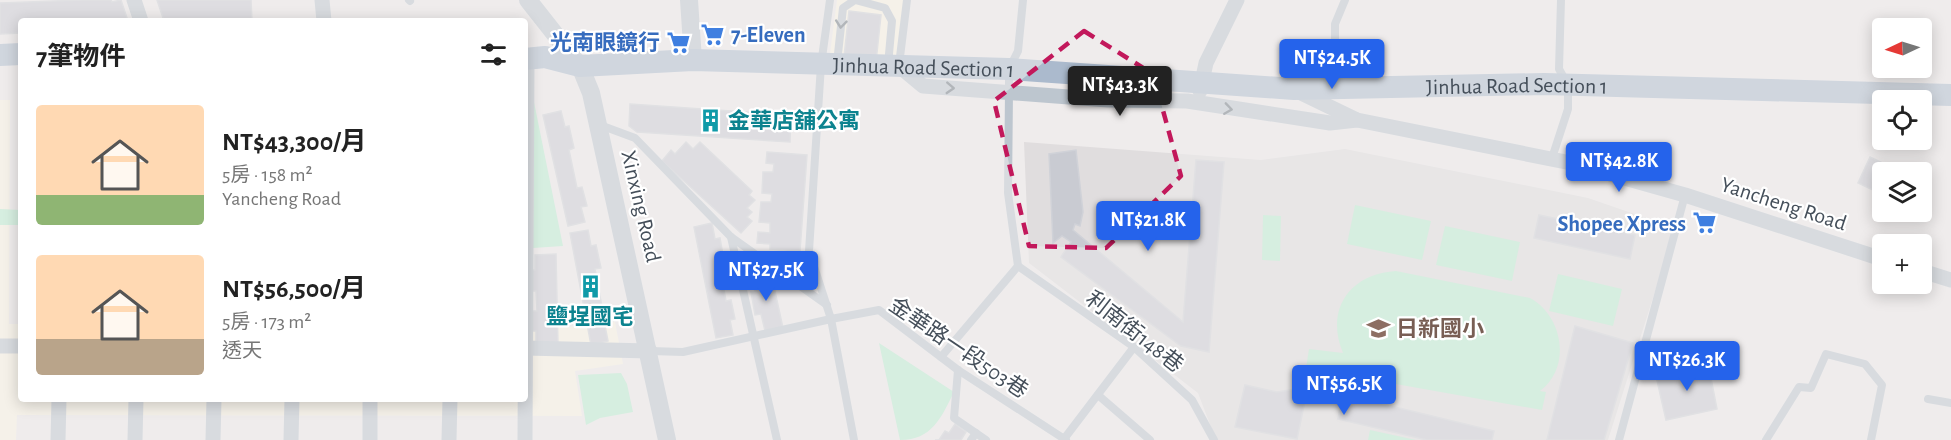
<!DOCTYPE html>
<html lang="zh-TW">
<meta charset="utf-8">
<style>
:root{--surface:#fff;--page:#f2f2f2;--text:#222;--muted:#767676;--accent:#2563eb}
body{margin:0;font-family:"Alegreya Sans","Noto Sans TC",sans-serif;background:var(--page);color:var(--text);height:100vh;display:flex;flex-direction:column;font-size:22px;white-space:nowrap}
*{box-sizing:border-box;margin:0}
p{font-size:20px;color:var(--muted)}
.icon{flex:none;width:33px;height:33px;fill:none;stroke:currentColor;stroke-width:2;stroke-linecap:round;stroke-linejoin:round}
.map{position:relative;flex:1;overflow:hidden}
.side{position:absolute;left:18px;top:18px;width:510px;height:384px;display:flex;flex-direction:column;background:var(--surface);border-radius:6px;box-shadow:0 3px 15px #0003}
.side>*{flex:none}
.needle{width:39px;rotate:266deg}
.controls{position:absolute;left:1872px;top:18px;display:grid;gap:12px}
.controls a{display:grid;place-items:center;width:60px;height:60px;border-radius:6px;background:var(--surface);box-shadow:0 3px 15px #0003;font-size:30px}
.price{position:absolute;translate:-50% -51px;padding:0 14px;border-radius:6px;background:var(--accent);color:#fff;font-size:20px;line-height:39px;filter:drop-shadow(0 2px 3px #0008)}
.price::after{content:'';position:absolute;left:50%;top:36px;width:18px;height:14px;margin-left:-9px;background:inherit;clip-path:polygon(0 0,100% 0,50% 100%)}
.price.active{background:#222;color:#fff}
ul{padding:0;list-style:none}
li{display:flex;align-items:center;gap:18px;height:150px;padding:0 18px}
li span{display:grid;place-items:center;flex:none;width:168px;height:120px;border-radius:6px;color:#555}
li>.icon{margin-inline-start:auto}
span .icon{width:72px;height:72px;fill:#fffc;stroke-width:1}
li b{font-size:26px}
h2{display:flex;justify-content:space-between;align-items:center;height:72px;padding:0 18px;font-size:26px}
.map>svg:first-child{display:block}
</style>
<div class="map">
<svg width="1951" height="440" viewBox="0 0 1951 440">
<rect width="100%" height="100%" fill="#efecec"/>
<g fill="#fcf6e4">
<polygon points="837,0 904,0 898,63 829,61"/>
<polygon points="0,100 10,100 9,324 21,324 21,399 525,399 525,327 568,327 615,322 623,364 575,371 582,416 17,415 16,440 0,440"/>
</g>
<polygon fill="#e0ddde" points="1024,142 1261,160 1345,149 1588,198 1675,228 1608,440 1216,440 1198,393 1029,263"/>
<g fill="#b9efd0">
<polygon points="534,102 563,246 533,248"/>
<polygon points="1355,205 1431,221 1422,260 1347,244"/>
<polygon points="0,209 21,210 21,225 0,225"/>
<polygon points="1263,215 1281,216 1280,261 1262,260"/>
<polygon points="1445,226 1520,242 1512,281 1436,265"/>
<path d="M1396 271 1530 298C1563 316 1572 367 1540 391L1546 392 1542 410 1306 368 1309 349 1343 353C1325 310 1349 274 1396 271Z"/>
<polygon points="1558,274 1622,289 1613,326 1549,311"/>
<path d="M879 343 954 392C941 418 932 440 900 440Z"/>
<polygon points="621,373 627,384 633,412 600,418 586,425 578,375"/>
<polygon points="1370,430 1416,440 1368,440"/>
</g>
<g fill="#c9cbd2" stroke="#d0d2d8" stroke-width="1.5">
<polygon points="82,0 111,0 112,2 121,0 128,21 21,21 21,33 0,34 0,3"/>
<polygon points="157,0 251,0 252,21 164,21"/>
<polygon points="849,11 881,15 876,62 844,57"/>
<polygon points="630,104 791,115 790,142 637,132 629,126"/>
<polygon points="561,111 565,127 569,126 574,148 569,150 577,188 582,187 587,206 581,207 585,222 568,226 543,115"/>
<polygon points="686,142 693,149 700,142 752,191 749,195 755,200 747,208 752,212 747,217 752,221 741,233 662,161 671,150 675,154"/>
<polygon points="1076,150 1083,212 1080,226 1075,224 1073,230 1183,322 1196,160 1224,162 1209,352 1181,346 1061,257 1071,242 1062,236 1053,243 1049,154"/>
<polygon points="767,152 807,155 800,251 770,249 770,244 757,243 758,232 770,233 770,223 759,222 761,202 771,202 772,194 762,193 763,172 773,172 774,164 766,163"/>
<polygon points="1870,157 1891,167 1888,172 1882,172 1879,193 1858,183"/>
<polygon points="1539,215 1635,235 1630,259 1534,238"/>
<polygon points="712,223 715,239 720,238 724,261 719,262 726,301 731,300 735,319 730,320 733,335 716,338 694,227"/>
<polygon points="588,230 591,246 596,245 601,268 595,269 602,307 607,306 611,325 605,326 608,341 591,345 570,233"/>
<polygon points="556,254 558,346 536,347 536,331 532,331 531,311 537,311 536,291 531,291 531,270 535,270 535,255"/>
<polygon points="771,273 783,328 765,331 761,314 755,315 751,292 755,292 752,277"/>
<polygon points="1575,326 1633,343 1604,440 1547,440"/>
<polygon points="1708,363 1717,409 1666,420 1656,376"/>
<polygon points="1296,383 1494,431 1492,440 1427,440 1338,419 1341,402 1306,396 1297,439 1235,427 1245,385 1277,392 1296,389"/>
<polygon points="955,424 966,432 961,440 935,440 939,440 945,431 949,433"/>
</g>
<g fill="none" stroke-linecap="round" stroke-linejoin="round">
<g stroke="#bdc6cf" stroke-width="8">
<polyline points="409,0 410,1"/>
<polyline points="830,0 821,65 809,251 831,319 879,310 958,370 1066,440"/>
<polyline points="837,63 843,8 855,0 885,8 892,21 888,65"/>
<polyline points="899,65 907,0"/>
<polyline points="1335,87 1335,24 1345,0"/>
<polyline points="600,125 635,138 731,237 827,305"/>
<polyline points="1552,158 1568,109 1568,85 1559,69 1561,0"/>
<polyline points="731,237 777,440"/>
<polyline points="1018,266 1134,347 1192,400 1214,440"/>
<polyline points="650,351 683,352 831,319 854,440"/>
<polyline points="941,357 1018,266 1008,193 1009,91 1009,69 1018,51 1023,0"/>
<polyline points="958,370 954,418 986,440"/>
<polyline points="1098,395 1150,440"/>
<polyline points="1928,399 1951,403"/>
<polyline points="1064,439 1134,347"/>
<polyline points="971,440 976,433"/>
<polyline points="1619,440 1685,195"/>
<polyline points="1766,440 1799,387 1811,388 1826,354 1865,364 1882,385 1871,440"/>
</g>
<g stroke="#bdc6cf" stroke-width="15">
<polyline points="134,0 141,21"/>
<polyline points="322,0 324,21"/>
<polyline points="899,66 923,86 1108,100 1187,101 1330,123 1357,120"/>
<polyline points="1200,91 1206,63 1237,0"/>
<polyline points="1299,92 1357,120 1571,163 1685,195 1882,259"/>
<polyline points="1922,271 1951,280"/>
<polyline points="0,346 21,346"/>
<polyline points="525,348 650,351"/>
<polyline points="58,440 59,399"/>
<polyline points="135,440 136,399"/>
<polyline points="213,440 214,399"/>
<polyline points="291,440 292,399"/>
<polyline points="370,440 370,399"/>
<polyline points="449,440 450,399"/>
<polyline points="525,440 527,59"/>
</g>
<g stroke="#bdc6cf" stroke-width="18">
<polyline points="528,0 580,66 591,93 667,440"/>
<polyline points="689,0 693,60"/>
</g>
<g stroke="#abbacd" stroke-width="22">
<polyline points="0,55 21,54"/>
<path id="s1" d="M525 59 545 57 580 66 693 60 1009 69 1294 89 1544 84 1951 95"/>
</g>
</g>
<defs><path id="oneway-chevron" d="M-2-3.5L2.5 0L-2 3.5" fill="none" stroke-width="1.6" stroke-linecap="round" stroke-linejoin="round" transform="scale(1.5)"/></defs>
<g stroke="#69737d">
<use href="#oneway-chevron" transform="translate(841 24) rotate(96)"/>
<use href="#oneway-chevron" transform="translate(950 88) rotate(3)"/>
<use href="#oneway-chevron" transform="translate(1228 109) rotate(8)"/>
</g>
<path d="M0 0H1951V440H0ZM1084 31 1153 74 1181 176 1106 248 1029 246 994 101Z" fill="#efecec" fill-opacity=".55" fill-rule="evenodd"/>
<path fill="none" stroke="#c2185b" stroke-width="4.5" stroke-dasharray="12 8" stroke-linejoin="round" d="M1084 31 1153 74 1181 176 1106 248 1029 246 994 101Z"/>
<defs>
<symbol id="supermarket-bare" viewBox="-9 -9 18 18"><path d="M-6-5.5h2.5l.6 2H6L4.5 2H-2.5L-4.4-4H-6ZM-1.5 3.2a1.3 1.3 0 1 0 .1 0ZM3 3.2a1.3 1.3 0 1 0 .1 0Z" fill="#3f7fe0" stroke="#fff" stroke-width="2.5" paint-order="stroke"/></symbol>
<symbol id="building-bare" viewBox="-9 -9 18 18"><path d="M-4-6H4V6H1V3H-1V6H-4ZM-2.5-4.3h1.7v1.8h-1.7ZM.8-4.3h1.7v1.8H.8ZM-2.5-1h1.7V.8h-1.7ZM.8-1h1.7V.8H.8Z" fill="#0f9aa8" stroke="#fff" stroke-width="2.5" paint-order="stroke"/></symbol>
<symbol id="school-bare" viewBox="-9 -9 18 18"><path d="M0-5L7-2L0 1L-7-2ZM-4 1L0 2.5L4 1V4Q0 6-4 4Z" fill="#8d6e63" stroke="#fff" stroke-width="2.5" paint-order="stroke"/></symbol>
</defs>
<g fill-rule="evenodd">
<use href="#supermarket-bare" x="696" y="18" width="33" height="33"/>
<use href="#supermarket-bare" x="662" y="26" width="33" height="33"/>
<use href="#building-bare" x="694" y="104" width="33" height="33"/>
<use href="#supermarket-bare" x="1688" y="206" width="33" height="33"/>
<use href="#building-bare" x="574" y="270" width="33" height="33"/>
<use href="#school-bare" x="1362" y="312" width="33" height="33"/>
</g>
<g text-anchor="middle" stroke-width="4.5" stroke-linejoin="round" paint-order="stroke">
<g font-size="22" font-weight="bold" fill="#366cbe" stroke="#fff" text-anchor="end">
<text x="731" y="42" text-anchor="start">7-Eleven</text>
<text x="660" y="50">光南眼鏡行</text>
<text x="1686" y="231">Shopee Xpress</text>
</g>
<g font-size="22" fill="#454f5a" stroke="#fff">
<text dy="8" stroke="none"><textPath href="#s1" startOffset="400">Jinhua Road Section 1</textPath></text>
<text dy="8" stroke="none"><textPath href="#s1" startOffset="994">Jinhua Road Section 1</textPath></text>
<text transform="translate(1784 203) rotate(18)" y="8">Yancheng Road</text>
<text transform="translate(642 206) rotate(77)" y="8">Xinxing Road</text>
<text transform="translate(1135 331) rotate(38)" y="8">利南街148巷</text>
<text transform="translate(959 347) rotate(34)" y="8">金華路一段503巷</text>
</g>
<g font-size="22" font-weight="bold" fill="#0d838f" stroke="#fff" text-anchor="start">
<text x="728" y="128">金華店舖公寓</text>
<text x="590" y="324" text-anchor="middle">鹽埕國宅</text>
</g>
<g font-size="22" font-weight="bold" fill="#785e54" stroke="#fff" text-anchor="start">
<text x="1396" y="336">日新國小</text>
</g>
</g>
</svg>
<div class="controls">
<a><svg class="needle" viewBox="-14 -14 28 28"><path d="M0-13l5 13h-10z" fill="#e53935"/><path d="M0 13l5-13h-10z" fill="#767676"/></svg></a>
<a><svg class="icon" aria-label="locate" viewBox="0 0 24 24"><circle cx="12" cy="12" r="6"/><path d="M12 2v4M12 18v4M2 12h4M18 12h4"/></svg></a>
<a><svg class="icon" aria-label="layers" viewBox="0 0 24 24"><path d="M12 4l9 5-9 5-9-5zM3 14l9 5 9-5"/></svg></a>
<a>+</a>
</div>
<b class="price" style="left:1332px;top:90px">NT$24.5K</b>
<b class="price active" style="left:1120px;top:117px">NT$43.3K</b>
<b class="price" style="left:1619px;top:193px">NT$42.8K</b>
<b class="price" style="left:1148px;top:252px">NT$21.8K</b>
<b class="price" style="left:766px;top:302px">NT$27.5K</b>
<b class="price" style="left:1687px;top:392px">NT$26.3K</b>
<b class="price" style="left:1344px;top:416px">NT$56.5K</b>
<section class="side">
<h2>7筆物件<svg class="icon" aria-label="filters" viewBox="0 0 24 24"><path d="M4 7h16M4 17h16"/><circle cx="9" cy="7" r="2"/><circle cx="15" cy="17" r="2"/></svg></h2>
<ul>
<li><span style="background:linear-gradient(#ffd9b3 75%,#8fb573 0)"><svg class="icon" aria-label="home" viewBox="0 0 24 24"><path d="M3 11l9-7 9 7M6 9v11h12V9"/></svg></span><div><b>NT$43,300/月</b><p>5房 · 158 m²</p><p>Yancheng Road</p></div></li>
<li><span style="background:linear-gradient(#ffd9b3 70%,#b9a48a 0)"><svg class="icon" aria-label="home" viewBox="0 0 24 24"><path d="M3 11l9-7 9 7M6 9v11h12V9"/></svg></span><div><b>NT$56,500/月</b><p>5房 · 173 m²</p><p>透天</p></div></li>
</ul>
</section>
</div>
